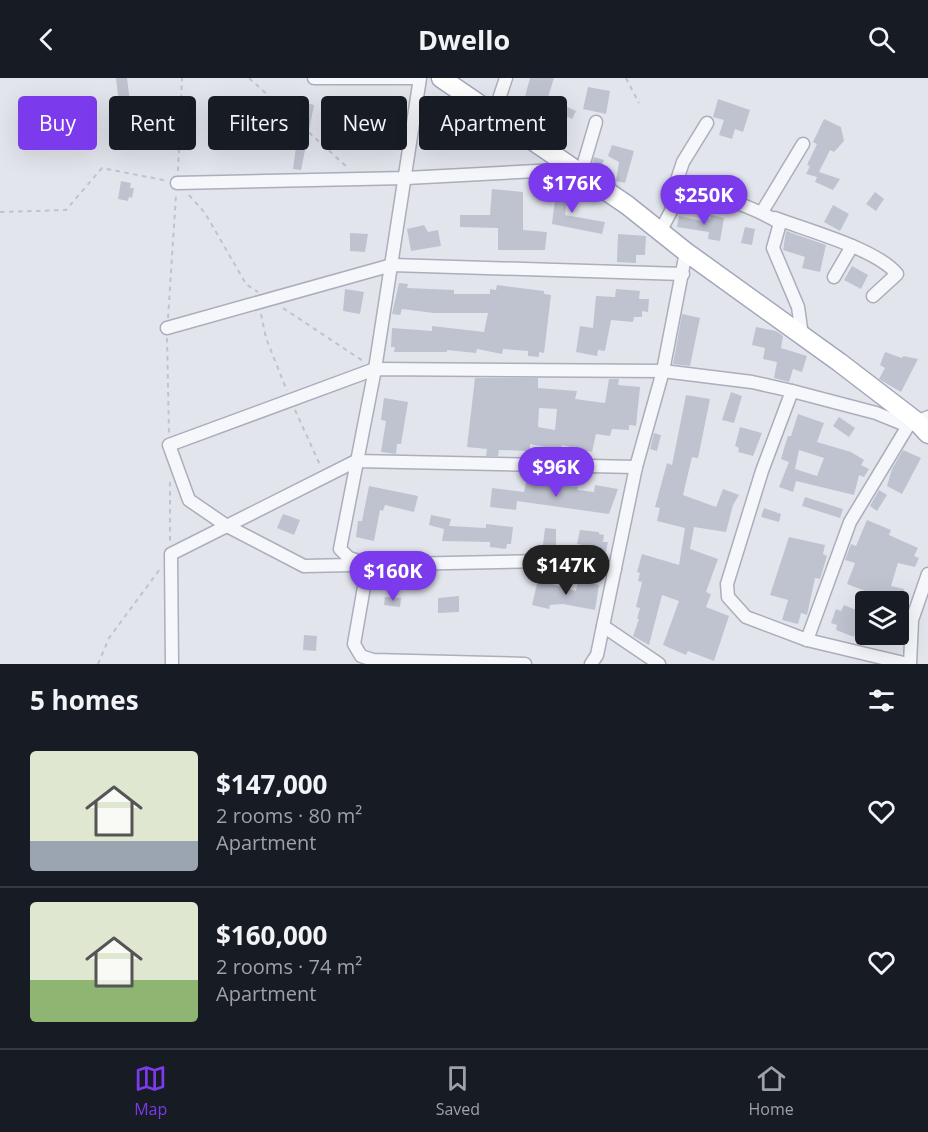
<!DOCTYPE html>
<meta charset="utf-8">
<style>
:root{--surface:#171b24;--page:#20242c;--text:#f1f3f6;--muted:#9ea1a6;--line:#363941;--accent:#7c3aed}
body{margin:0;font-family:"Open Sans",sans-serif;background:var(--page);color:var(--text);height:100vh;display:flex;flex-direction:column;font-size:22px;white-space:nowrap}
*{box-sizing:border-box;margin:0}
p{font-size:20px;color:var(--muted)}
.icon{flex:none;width:33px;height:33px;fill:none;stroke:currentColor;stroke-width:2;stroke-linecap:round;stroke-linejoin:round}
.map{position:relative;height:586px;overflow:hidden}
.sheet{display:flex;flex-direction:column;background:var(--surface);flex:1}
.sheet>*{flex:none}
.hud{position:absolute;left:18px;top:18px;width:600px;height:54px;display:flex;gap:12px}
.fabs{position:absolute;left:855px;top:513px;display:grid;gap:12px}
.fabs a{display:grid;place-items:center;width:54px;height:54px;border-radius:6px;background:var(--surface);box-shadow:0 6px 24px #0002;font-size:30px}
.price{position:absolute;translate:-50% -51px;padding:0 14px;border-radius:21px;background:var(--accent);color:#fff;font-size:20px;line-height:39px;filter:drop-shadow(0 2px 3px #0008)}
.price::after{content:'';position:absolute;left:50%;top:36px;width:18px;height:14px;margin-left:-9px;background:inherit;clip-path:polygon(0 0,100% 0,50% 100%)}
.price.current{background:#222;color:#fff}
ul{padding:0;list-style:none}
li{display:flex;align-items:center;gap:18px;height:150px;padding:0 30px}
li+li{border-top:2px solid var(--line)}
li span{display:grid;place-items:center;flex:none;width:168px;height:120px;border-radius:6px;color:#555}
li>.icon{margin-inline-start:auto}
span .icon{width:72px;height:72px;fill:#fffc;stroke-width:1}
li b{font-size:26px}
h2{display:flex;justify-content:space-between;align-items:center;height:72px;padding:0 30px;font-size:26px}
.pill{padding:0 21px;border-radius:6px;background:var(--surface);box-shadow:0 6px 24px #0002;font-size:21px;line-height:54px}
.pill.current{background:var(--accent);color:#fff}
header{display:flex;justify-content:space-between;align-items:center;height:78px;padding:0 30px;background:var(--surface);font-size:27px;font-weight:700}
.menu{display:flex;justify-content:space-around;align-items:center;height:84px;border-top:2px solid var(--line);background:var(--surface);font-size:16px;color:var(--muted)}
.menu a{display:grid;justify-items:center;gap:3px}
.menu .current{color:var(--accent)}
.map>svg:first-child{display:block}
</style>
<header><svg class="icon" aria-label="back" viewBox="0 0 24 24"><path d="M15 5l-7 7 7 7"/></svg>Dwello<svg class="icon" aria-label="search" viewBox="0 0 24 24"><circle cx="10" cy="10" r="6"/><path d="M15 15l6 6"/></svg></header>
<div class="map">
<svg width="928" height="586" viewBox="0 0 928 586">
<rect width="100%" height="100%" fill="#e3e5ed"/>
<g fill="#bfc3d0" fill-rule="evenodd">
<polygon points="116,0 127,0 130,24 119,26"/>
<polygon points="530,0 554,0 542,38 522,30"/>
<polygon points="588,9 610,13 606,36 583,31"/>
<polygon points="718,21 750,32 743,54 735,51 732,61 719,57 724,42 713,39"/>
<polygon points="302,24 314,27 301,92 293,91"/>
<polygon points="563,27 576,33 572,41 559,35"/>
<polygon points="824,41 841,49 844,63 834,74 830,72 819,94 840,101 833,112 815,104 817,99 806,96 810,88 807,87 817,66 813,64"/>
<polygon points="612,67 634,73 625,105 616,103 619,84 608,78"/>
<polygon points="594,79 604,82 600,92 591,89"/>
<polygon points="121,103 131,105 130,110 134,110 132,120 129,119 128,123 118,121"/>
<polygon points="557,105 569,107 565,137 605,144 602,156 552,146"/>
<polygon points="492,111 523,114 523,152 547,154 545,172 498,172 498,150 460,149 460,137 490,137"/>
<polygon points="875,114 884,121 876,133 866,126"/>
<polygon points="833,127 849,136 840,153 824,144"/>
<polygon points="711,137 724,140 720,163 708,161 709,154 677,149 679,138 702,143 702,140 710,141"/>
<polygon points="424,147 428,154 438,152 441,168 411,173 407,151"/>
<polygon points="745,149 755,151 752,167 741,165"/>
<polygon points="786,153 826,167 820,194 802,190 805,179 783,172"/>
<polygon points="350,155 368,156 365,174 350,173"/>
<polygon points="618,156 646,158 645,177 636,177 636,185 617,184"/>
<polygon points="852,188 868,197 861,211 844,202"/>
<polygon points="399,205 408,206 407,210 454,212 454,216 490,216 490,211 496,212 497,207 544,213 544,216 551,217 544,275 539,274 539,279 528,278 528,273 503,271 502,276 477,271 476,275 447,272 447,274 394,274 395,269 391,269 392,250 432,253 432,248 484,254 488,235 434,235 402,231 400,237 392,236"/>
<polygon points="345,211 364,214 360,236 343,233"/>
<polygon points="616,211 640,213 639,221 649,221 648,234 642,233 642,239 634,239 633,244 611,242 605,273 598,272 597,278 576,274 580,248 593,250 596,218 615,219"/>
<polygon points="682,236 700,240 690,288 673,286"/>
<polygon points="756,249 776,253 783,258 781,270 807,278 802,294 793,291 789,304 774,300 777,284 763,281 765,270 752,267"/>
<polygon points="885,274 902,280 903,278 918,281 901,314 879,301 885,290 880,287"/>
<path d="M475 300H538V310L577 313 575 321 605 325 609 301H619L618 307 640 309 636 348 629 347V352L612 351 610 358 596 356 592 374 562 367 561 372 530 366V373L499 372 498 378H486L487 371 467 369ZM539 330 557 331 555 352 538 349Z"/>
<polygon points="731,314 742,318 734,345 722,342"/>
<polygon points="686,317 710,321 698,380 692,379 683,417 716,429 723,411 739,417 733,427 726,454 694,449 690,471 718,481 706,514 711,516 706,529 729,538 714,583 688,573 686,577 663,567 679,523 662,517 649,567 633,558 639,541 637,541 640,530 636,529 642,504 638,503 640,495 637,494 642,476 679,487 685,450 657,443 660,430 655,429 667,385 672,387"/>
<polygon points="384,320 408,324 401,366 397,366 396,376 381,374 386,343 381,342"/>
<path d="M798 336 824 345 817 364 851 374 864 382 861 387 869 391 864 399 859 397 854 417 796 403 793 414 779 409 789 384 781 381 785 367 788 358H791ZM799 372 824 380 817 398 795 391Z"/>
<polygon points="839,339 855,350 849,359 833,348"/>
<polygon points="740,349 762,355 753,378 738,374 739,370 735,368"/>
<polygon points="654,355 661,357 657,373 650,371"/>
<polygon points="903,372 921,380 902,416 887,408 892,391"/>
<polygon points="526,404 578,409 577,412 594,414 595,407 618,411 609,436 517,423 516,432 490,429 492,410 524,414"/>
<polygon points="369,408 418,418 414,434 385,427 383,433 380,432 374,463 356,459 358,443 362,443"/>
<polygon points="879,412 887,417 877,433 870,428"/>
<polygon points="805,419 843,431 840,440 802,428"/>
<polygon points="764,430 781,436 779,444 761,439"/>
<polygon points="283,436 300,442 294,457 277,450"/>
<polygon points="431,437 451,441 449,448 486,450 486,446 513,449 511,466 507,466 506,471 490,469 490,464 442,463 444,451 429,447"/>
<polygon points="867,442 891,452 889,457 918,470 914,478 919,480 915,489 898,485 891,508 904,511 901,524 866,524 868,514 847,506 855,485 845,482 851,466 856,468"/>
<polygon points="545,450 556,451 556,471 553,470 552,475 542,475"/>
<polygon points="580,452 599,454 599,456 604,457 603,464 608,464 605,478 586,475 588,468 577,466"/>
<polygon points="789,459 825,467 823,476 827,478 820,501 815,500 807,537 801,535 798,546 782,542 788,522 770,517"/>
<polygon points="541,503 576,513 578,503 599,507 595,532 563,526 550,527 549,531 532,527 537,506"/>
<polygon points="459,518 459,534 438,535 438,520"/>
<polygon points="385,519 401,520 400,529 384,527"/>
<polygon points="844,527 863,535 854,559 836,552 837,547 831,545 836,531 841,533"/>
<polygon points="304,557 317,558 316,573 303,572"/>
</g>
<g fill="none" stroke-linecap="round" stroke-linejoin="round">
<defs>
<g id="street">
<polyline points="314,0 419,0"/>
<polyline points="420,0 375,291 340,471 349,480 368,486 354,566 361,578 373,582 525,586"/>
<polyline points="494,36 506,0"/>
<polyline points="581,95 596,44"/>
<polyline points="177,105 406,100 575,91"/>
<polyline points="674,111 683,84 707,45"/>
<polyline points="762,134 803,66"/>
<path d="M775 140C806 152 877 171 897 196L873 218"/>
<path d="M660 154 671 133 674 111C715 117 744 124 780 145L773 170 798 229 802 257"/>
<polyline points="834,199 852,168"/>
<polyline points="167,250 392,187 683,196"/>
<polyline points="792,313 762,393 727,506 728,519 746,539 807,562 908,586"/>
<polyline points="615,491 549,483 304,488 227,448 189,422 169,367 375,291 663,293 752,304 792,313 876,335 908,348 928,339"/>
<polyline points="603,548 659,586"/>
<polyline points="807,562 850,444 908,348"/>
<polyline points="172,586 171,476 356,383 636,389"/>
<polyline points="591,586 597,577 636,389 663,293 686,174"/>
<polyline points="910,586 912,542 928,496"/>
</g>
<polyline id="primary" points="441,0 627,127 686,174 839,284 916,343 928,356"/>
</defs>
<use href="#street" stroke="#abaebb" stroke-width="15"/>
<use href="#primary" stroke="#a1a6ba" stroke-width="21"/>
<g stroke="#c0c3cb" stroke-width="2" stroke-dasharray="4.5 4.5" stroke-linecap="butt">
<polyline points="249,0 347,89"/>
<polyline points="626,0 639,25"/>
<polyline points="178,93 182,0"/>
<polyline points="189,117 205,135 246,206 258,214"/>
<polyline points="0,134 66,132 102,90 168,103"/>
<polyline points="283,230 363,283"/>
<polyline points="261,236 266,260 287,313"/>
<polyline points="168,240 176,117"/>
<polyline points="167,260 169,357"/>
<polyline points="295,332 321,389"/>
<polyline points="170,404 170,465"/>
<polyline points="98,586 109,560 160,491"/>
</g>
<use href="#street" stroke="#f6f7fa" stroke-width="12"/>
<use href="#primary" stroke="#fff" stroke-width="18"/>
</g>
</svg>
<div class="fabs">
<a><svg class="icon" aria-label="layers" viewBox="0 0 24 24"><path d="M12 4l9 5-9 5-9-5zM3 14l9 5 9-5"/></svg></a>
</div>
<b class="price" style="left:572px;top:136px">$176K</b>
<b class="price" style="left:704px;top:148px">$250K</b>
<b class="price" style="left:556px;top:420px">$96K</b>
<b class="price current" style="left:566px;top:518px">$147K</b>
<b class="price" style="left:393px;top:524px">$160K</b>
<div class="hud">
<a class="pill current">Buy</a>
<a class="pill">Rent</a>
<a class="pill">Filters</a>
<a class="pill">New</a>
<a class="pill">Apartment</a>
</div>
</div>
<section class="sheet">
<h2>5 homes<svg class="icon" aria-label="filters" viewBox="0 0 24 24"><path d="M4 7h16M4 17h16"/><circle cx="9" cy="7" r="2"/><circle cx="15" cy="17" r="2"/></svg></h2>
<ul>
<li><span style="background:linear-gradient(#dfe7d0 75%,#9aa5b1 0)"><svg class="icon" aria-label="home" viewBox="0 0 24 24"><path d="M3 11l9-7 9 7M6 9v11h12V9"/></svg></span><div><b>$147,000</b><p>2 rooms · 80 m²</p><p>Apartment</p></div><svg class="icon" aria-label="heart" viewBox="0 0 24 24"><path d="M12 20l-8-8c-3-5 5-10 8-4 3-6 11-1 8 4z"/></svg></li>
<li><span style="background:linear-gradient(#dfe7d0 65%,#8fb573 0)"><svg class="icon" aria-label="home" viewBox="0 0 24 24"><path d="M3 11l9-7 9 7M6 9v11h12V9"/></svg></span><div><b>$160,000</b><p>2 rooms · 74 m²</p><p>Apartment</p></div><svg class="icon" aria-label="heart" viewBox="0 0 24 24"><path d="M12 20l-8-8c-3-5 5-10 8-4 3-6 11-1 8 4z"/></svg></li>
</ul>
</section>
<nav class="menu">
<a class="current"><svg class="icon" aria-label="map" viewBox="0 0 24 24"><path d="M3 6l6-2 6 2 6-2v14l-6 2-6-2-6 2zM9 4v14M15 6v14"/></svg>Map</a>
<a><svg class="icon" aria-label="saved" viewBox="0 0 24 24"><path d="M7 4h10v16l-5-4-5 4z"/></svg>Saved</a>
<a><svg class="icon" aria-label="home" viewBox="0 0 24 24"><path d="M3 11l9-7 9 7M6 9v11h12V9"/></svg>Home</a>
</nav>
